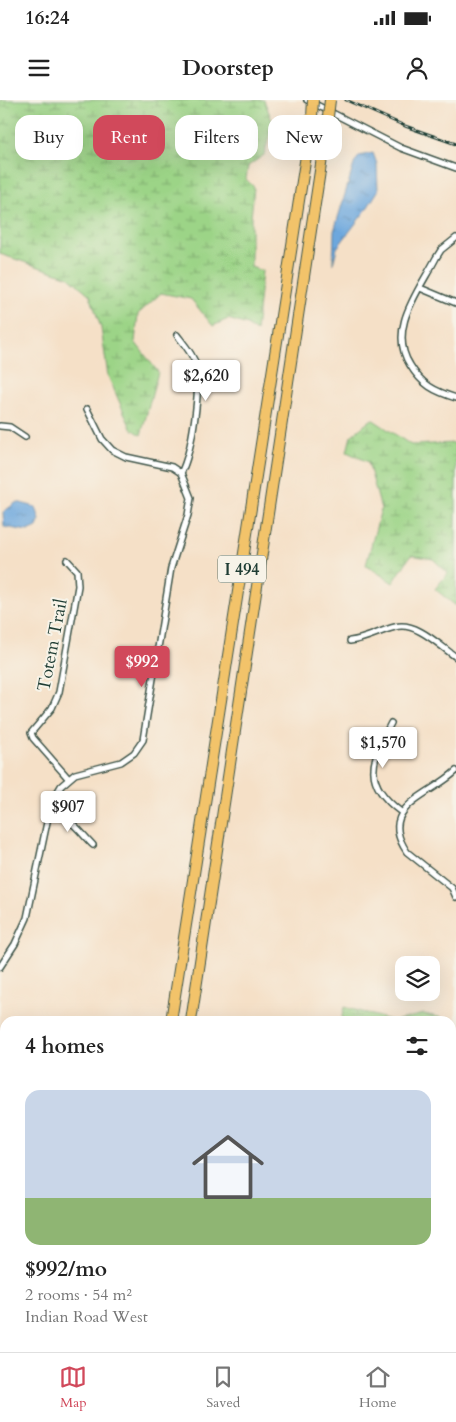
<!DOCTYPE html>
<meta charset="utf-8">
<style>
:root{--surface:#fff;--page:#f2f2f2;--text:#222;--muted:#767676;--line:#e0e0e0;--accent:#d1495b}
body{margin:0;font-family:Cardo,serif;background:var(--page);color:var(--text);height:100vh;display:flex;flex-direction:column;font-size:19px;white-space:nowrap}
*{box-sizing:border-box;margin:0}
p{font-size:16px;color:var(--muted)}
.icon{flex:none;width:28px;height:28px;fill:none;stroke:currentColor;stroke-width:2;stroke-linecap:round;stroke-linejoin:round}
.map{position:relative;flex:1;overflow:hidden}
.details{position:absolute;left:0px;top:916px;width:456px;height:336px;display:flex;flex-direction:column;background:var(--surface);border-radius:15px 15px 0 0;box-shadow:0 5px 20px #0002}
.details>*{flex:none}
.hud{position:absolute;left:15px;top:15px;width:426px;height:45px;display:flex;gap:10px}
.fabs{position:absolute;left:395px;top:856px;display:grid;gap:10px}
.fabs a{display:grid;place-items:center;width:45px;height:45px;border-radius:10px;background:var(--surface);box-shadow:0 5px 20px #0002;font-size:25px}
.price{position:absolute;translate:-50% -42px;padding:0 11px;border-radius:5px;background:#fff;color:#222;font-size:16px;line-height:32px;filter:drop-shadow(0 1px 2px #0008)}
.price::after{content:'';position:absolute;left:50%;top:30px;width:15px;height:11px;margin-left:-8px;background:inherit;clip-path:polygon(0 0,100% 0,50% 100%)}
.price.active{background:var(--accent);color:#fff}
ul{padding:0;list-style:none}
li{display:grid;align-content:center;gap:10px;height:265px;padding:0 25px}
li span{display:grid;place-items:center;height:155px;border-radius:15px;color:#555}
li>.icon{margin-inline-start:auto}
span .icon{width:90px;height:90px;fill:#fffc;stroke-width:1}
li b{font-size:21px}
h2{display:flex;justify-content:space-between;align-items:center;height:60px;padding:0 25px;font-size:21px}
.chip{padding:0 18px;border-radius:15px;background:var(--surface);box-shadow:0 5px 20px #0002;font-size:18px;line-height:45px}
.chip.active{background:var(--accent);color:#fff}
.status{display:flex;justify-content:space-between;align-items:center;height:35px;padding:0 25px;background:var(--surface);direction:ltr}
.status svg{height:14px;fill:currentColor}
header{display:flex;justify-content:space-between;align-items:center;height:65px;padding:0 25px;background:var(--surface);font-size:22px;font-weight:700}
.dock{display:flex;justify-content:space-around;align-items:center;height:70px;border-top:1px solid var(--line);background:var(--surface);font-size:14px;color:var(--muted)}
.dock a{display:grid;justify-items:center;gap:2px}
.dock .active{color:var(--accent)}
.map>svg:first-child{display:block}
</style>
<div class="status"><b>16:24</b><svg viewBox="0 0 49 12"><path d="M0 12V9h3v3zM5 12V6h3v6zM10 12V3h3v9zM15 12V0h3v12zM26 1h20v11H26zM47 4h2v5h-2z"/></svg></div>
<header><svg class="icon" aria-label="menu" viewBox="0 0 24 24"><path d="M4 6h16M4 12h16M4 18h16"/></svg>Doorstep<svg class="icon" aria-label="person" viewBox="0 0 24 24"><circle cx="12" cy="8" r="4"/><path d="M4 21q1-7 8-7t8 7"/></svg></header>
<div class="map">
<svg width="456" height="1252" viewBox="0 0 456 1252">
<defs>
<pattern id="wetland-marsh" width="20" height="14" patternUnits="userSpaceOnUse" patternTransform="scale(1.25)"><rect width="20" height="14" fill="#9cd487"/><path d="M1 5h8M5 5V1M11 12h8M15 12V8" fill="none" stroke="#7fad6f"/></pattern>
<pattern id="water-ripples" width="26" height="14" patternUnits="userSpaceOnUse" patternTransform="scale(1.25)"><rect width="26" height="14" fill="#6da7dd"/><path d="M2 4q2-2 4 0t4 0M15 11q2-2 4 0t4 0" fill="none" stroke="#5989b4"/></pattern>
</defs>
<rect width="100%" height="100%" fill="#f7f3e8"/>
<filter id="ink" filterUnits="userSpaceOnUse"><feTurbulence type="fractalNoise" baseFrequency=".02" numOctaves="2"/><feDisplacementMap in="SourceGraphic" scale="10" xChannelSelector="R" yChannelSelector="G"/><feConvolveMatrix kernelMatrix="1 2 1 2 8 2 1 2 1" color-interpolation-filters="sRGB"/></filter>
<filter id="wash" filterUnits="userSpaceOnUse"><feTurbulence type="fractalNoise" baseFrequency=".0096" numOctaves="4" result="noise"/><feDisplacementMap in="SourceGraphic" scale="20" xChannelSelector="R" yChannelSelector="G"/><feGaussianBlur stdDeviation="1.12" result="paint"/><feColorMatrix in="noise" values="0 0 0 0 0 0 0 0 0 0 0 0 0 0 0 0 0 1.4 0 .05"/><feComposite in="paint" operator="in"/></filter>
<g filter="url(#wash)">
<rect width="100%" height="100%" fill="#f5e0c7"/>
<g fill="url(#wetland-marsh)" stroke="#5e885e">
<polygon points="0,0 264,0 273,23 264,55 248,66 246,79 254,87 251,118 251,167 262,171 256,232 247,225 228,219 213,226 191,199 161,193 138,214 135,242 158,272 141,335 131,328 108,276 101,228 90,195 69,177 0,154"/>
<polygon points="372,319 411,345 456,343 456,506 435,489 448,473 433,459 411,455 393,483 366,465 381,409 368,362 347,352 351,336"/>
<polygon points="344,907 393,921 424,914 443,918 441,921 341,921"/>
</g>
<g fill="url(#water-ripples)" stroke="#467288">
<polygon points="373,53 377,64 378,91 366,110 337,148 333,164 334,131 354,64 359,56"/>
<polygon points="17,402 36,407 40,420 37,427 28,431 4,427 3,412"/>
</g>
</g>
<g filter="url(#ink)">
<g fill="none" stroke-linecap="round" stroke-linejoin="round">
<defs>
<g id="minor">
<polyline points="307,0 401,48 456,68"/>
<path d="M456 138 441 150 436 158C419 191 387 229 410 265 422 285 434 291 456 298"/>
<polyline points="420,188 456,203"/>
<path d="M177 235C184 244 193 254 196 265 201 289 192 352 181 373"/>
<polyline points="0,326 10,327 25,337"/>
<polyline points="67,460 77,471 78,486 59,592 52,608 31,633 33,638 68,678"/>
<path d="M350 541C367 539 379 531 395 527 416 521 440 546 456 557"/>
<path d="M391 623C371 661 362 683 401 712"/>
<path d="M456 671C430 696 376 707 407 752L452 788 456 797"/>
<path d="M48 712C70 715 78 730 93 745"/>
<polyline points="0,867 15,844 27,818 51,703 61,686 75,674 121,662 134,653 143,640 171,468 188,415 191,398 181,373 172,367 126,357 112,350 102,339 87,309"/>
<polyline points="0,1173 5,1172"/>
<polyline points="291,1248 291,1252"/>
</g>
<g id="tertiary">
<polyline points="0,941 5,948"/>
<polyline points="89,1250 95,1252"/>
</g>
<g id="motorway">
<polyline points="171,921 312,17"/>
<polyline points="191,921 327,25"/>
<polyline points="110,1252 110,1248"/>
<polyline points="120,1252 120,1248"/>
<polyline points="140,1252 141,1248"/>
<polyline points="150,1252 150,1248"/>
</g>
</defs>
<use href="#minor" stroke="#3f554a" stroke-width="8"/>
<use href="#tertiary" stroke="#3f554a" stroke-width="9"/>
<use href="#motorway" stroke="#3f554a" stroke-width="12"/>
<use href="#minor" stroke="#fff" stroke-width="5"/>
<use href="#tertiary" stroke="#fff" stroke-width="6"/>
<use href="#motorway" stroke="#f2c36a" stroke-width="10"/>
<defs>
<polyline id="rail" points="346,0 405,26 456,44"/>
</defs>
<use href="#rail" stroke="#1f3d34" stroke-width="3"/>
<use href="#rail" stroke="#f7f3e8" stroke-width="1" stroke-dasharray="4" stroke-linecap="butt"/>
<defs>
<g id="motorway-bridge">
<polyline points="312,17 313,0"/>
<polyline points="327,25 330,0"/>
</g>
</defs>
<use href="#motorway-bridge" stroke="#3f554a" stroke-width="12" stroke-linecap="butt"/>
<use href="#motorway-bridge" stroke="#f2c36a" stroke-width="10"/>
</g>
</g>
<g text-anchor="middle" stroke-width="4" stroke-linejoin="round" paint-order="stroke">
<rect fill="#f7f3e8" stroke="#60746a" stroke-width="1" x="218" y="455.5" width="48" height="27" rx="4"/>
<g font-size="16" font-weight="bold" fill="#1f3d34">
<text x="242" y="475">I 494</text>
</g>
<g font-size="18" fill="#1f3d34" stroke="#f7f3e8">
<text transform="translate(52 545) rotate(-79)" y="6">Totem Trail</text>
</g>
</g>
</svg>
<div class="fabs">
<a><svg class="icon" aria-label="layers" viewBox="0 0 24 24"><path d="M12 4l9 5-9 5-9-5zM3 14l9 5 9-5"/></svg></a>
</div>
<b class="price" style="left:206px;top:302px">$2,620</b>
<b class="price active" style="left:142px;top:588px">$992</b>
<b class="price" style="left:383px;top:669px">$1,570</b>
<b class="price" style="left:68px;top:733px">$907</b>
<div class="hud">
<a class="chip">Buy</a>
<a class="chip active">Rent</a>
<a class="chip">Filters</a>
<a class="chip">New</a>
</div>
<section class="details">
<h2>4 homes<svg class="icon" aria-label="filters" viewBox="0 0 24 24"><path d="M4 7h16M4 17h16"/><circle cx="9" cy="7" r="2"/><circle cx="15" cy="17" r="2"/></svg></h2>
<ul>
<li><span style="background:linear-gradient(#c9d6e8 70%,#8fb573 0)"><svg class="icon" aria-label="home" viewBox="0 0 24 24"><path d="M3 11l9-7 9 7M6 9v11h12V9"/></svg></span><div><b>$992/mo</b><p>2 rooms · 54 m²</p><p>Indian Road West</p></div></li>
</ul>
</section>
</div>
<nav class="dock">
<a class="active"><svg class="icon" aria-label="map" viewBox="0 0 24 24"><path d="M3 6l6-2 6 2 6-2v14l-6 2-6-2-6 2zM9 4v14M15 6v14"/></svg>Map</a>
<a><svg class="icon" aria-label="saved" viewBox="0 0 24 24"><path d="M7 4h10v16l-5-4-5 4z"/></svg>Saved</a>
<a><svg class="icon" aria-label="home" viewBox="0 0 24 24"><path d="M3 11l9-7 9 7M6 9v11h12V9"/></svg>Home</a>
</nav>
